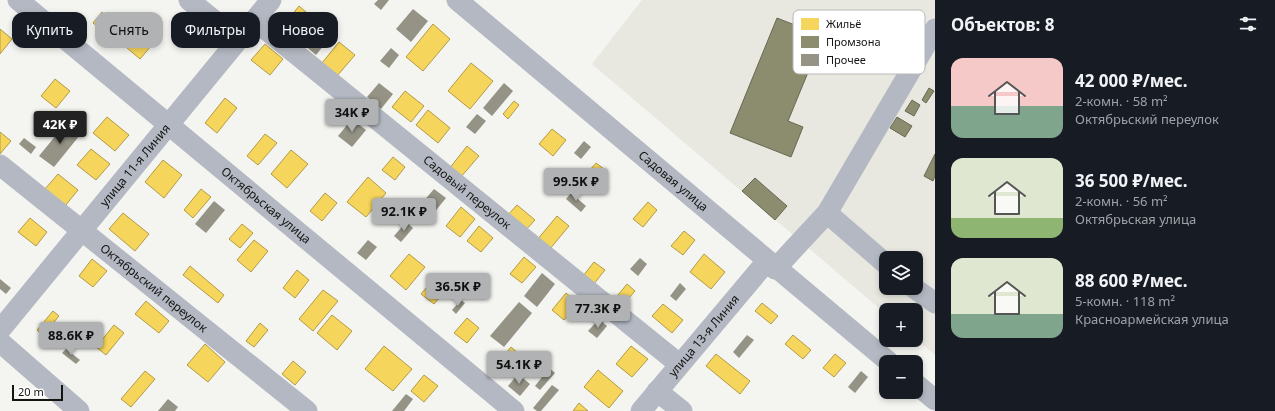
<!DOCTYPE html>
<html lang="ru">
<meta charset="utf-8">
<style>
:root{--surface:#171b24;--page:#242831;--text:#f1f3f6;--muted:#9ea1a6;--accent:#b1b2b3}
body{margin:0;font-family:"Noto Sans",sans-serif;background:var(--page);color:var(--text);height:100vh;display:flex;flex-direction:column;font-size:15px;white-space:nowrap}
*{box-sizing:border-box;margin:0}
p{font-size:13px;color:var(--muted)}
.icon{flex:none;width:22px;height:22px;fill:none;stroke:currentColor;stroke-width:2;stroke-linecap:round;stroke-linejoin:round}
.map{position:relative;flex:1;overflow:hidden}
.details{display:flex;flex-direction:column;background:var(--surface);width:340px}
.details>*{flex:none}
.guide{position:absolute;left:12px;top:12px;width:380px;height:36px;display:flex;gap:8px}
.tools{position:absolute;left:879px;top:251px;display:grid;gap:8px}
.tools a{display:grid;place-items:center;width:44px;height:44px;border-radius:8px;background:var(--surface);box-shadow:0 2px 6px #0003;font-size:20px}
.scale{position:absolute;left:12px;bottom:10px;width:51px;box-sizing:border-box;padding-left:4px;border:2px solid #141413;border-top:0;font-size:11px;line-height:14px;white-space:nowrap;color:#141413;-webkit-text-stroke:3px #fff;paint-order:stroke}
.price{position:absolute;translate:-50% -34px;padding:0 9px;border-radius:4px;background:var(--accent);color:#111;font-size:13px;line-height:26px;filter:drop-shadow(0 1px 2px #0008)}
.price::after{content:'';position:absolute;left:50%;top:24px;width:12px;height:9px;margin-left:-6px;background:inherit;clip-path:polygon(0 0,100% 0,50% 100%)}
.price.selected{background:#222;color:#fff}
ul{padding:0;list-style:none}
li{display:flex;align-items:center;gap:12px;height:100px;padding:0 16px}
li span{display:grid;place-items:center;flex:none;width:112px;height:80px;border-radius:12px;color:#555}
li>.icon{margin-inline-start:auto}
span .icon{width:48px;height:48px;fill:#fffc;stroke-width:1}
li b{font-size:17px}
h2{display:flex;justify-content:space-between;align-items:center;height:48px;padding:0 16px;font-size:17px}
.chip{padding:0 14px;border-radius:12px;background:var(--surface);box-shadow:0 2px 6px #0003;font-size:14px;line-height:36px}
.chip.selected{background:var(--accent);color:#111}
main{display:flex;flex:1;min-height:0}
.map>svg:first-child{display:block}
</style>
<main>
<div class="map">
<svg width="935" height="411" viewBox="0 0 935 411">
<rect width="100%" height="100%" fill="#f4f4f1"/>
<path fill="#e8e8e0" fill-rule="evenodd" d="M642 0H935V355L916 339V310H886V314L592 64ZM886 258H916V288H886Z"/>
<g fill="#f6d55c" stroke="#b29b46">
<polygon points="299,6 313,18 301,32 288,20"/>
<polygon points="102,12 121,29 113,39 93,23"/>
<polygon points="433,24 450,39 423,71 406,57"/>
<polygon points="0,29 12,39 0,54"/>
<polygon points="138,35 151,46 140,59 127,48"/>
<polygon points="339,42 355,55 337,76 322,63"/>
<polygon points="265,44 283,59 270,75 251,60"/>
<polygon points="471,63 493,81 470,109 448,91"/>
<polygon points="55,79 70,91 56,108 41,96"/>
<polygon points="405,91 424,106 411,122 392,107"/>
<polygon points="225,98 237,108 217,133 205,123"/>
<polygon points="514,101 519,105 508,119 503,114"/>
<polygon points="428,110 450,128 438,143 416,125"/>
<polygon points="107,117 129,135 115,151 93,133"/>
<polygon points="552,129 566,140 553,156 539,144"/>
<polygon points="0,132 11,141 0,154"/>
<polygon points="265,134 277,143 258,165 247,156"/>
<polygon points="467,146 479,156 460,178 449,169"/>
<polygon points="91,149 110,164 96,180 77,165"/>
<polygon points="291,150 308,164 287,188 271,174"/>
<polygon points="393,157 405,167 395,180 382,170"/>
<polygon points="163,160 182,175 164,198 145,182"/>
<polygon points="596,163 604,169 589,186 581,180"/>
<polygon points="58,174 78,190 65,206 45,189"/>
<polygon points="368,177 386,193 366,217 347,202"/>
<polygon points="201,189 211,197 193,218 184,210"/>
<polygon points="325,193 337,203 322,221 310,211"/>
<polygon points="648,202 657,210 643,227 633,219"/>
<polygon points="517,205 535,220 524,232 506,217"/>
<polygon points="461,207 475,219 460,237 446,226"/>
<polygon points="123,213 149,234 135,251 109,229"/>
<polygon points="557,216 569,226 549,250 537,240"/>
<polygon points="30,218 47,232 36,246 18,232"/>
<polygon points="242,224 253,233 240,248 229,239"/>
<polygon points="479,226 493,238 481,252 467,241"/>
<polygon points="684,231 695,240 683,255 671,246"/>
<polygon points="254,240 268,251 251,272 237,260"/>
<polygon points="409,254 425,267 406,290 390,276"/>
<polygon points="704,254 725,272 711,289 690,272"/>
<polygon points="524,257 536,267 522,283 510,274"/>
<polygon points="92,259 107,271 93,287 79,276"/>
<polygon points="594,262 605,270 593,285 583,276"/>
<polygon points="190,266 224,295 218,303 183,275"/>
<polygon points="297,270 309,280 295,298 283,288"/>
<polygon points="438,274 450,285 434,304 421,294"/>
<polygon points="627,284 635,291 621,307 613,301"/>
<polygon points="323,290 338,301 313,331 299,319"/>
<polygon points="566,293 578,303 564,320 552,310"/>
<polygon points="146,301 169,321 159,333 135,314"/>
<polygon points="762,303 778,316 771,324 755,311"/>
<polygon points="663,304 683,320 672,333 652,316"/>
<polygon points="53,311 59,316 43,335 37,330"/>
<polygon points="332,315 352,331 337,350 317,333"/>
<polygon points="467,318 479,328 467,343 454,333"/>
<polygon points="260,323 268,330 254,347 246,341"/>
<polygon points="114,325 124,333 106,355 96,347"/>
<polygon points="793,335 811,350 803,359 785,344"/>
<polygon points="205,344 225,362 208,382 187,365"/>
<polygon points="384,346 412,369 393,391 365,369"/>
<polygon points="631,346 648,359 632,377 616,364"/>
<polygon points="511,347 525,359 510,377 496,366"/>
<polygon points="716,354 750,381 740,394 706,366"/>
<polygon points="835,354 846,363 834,377 823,368"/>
<polygon points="293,361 306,372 295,385 282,374"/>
<polygon points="598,370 623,391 609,408 584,387"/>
<polygon points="145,371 155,379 131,407 121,399"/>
<polygon points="424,375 438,386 424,402 411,391"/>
<polygon points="579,403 588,411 573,411"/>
</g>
<g fill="#8c8c6e" stroke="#686853">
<polygon points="777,18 823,36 788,121 803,127 791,157 730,133"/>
<polygon points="929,88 934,91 926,103 922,100"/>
<polygon points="912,100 920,105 914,116 905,111"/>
<polygon points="897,117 912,126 905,137 890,128"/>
<polygon points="935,154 935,176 933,181 924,176"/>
<polygon points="755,178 787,206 775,220 742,191"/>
</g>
<g fill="#959385">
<polygon points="378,0 389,0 381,10 374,4"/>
<polygon points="413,9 428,21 411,42 396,29"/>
<polygon points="320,24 333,34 316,55 303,44"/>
<polygon points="391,48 399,55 389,68 380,61"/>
<polygon points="379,83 393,94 381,109 367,97"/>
<polygon points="504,83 513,91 492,116 483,108"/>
<polygon points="477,114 486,121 475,134 466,127"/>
<polygon points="352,119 366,130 352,147 338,136"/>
<polygon points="66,123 80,135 54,167 39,156"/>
<polygon points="24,138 36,147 31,154 19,144"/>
<polygon points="584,141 591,147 581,159 574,153"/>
<polygon points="434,189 446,198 428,220 416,210"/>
<polygon points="571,193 586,206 581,212 566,199"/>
<polygon points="214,201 225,210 206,233 195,224"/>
<polygon points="406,222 413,228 401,242 394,236"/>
<polygon points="368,240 377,247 366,260 357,253"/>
<polygon points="640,258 647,264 638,276 630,269"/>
<polygon points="542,273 555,284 537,307 524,296"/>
<polygon points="0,279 11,288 6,294 0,289"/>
<polygon points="680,283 686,289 676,301 670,296"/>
<polygon points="461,300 465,303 456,314 452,310"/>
<polygon points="519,302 532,313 504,347 490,336"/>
<polygon points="599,319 607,326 597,338 588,331"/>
<polygon points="747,335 754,340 739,358 733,352"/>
<polygon points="66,349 80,360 76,364 62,353"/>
<polygon points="549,368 555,373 540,390 535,386"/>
<polygon points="861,371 868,377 855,393 848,387"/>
<polygon points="518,374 530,384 520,396 508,386"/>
<polygon points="552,385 559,390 541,411 537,411 533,408"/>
<polygon points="406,394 413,399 404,411 392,411"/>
<polygon points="168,399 178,407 175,411 158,411"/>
</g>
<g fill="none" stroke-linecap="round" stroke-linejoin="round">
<g stroke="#b3b8c2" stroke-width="21">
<path id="s1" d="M18 0 514 411"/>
<polyline points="189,0 238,40"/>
<path id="s2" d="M457 0 889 362"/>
<path id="s3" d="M254 20 679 364"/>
<path id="s4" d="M0 165 307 411"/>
<polyline points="827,213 886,264"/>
<polyline points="775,269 827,213 935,29"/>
<polyline points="914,288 935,303"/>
<path id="s5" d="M0 330 271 0"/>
<polyline points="0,342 79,411"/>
<polyline points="916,384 935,400"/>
<polyline points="657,391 682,411"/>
<path id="s6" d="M641 411 767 261"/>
</g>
</g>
<g text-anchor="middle" stroke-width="4" stroke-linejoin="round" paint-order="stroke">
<g font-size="12" fill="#141413" stroke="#fff">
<text dy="4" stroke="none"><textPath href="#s5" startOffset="213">улица 11-я Линия</textPath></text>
<text dy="4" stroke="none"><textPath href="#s2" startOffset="282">Садовая улица</textPath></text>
<text dy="4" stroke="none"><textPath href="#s3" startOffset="274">Садовый переулок</textPath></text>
<text dy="4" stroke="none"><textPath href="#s1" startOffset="322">Октябрьская улица</textPath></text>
<text dy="4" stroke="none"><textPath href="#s4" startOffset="197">Октябрьский переулок</textPath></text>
<text dy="4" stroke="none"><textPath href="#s6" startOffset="98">улица 13-я Линия</textPath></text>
</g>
</g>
<rect x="793" y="10" width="132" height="64" rx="6" fill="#fff" stroke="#b8b8b8" stroke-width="1"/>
<rect x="801" y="18" width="18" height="12" fill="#f6d55c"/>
<rect x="801" y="36" width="18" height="12" fill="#8c8c6e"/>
<rect x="801" y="54" width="18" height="12" fill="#959385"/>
<g font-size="11" fill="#141413">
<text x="826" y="28">Жильё</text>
<text x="826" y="46">Промзона</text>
<text x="826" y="64">Прочее</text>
</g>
</svg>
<div class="tools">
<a><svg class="icon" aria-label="layers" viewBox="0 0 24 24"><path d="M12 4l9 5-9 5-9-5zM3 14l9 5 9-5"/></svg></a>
<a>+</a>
<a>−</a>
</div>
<div class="scale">20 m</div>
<b class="price" style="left:352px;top:133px">34K ₽</b>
<b class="price selected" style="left:60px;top:145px">42K ₽</b>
<b class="price" style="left:576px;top:202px">99.5K ₽</b>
<b class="price" style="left:404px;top:232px">92.1K ₽</b>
<b class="price" style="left:458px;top:307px">36.5K ₽</b>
<b class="price" style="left:598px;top:329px">77.3K ₽</b>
<b class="price" style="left:71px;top:356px">88.6K ₽</b>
<b class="price" style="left:519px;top:385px">54.1K ₽</b>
<div class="guide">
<a class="chip">Купить</a>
<a class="chip selected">Снять</a>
<a class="chip">Фильтры</a>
<a class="chip">Новое</a>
</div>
</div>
<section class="details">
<h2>Объектов: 8<svg class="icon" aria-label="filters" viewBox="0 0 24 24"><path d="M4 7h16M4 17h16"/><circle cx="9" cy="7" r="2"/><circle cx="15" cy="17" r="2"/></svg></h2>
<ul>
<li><span style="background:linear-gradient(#f6c9c9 60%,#7fa58c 0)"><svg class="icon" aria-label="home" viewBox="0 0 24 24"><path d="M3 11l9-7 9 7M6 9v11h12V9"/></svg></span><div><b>42 000 ₽/мес.</b><p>2-комн. · 58 m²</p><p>Октябрьский переулок</p></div></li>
<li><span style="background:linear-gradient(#dfe7d0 75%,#8fb573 0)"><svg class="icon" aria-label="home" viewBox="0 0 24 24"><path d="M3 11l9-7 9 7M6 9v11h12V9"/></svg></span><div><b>36 500 ₽/мес.</b><p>2-комн. · 56 m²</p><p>Октябрьская улица</p></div></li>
<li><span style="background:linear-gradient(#dfe7d0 70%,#7fa58c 0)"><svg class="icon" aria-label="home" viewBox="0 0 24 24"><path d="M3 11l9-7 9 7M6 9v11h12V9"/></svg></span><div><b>88 600 ₽/мес.</b><p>5-комн. · 118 m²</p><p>Красноармейская улица</p></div></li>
</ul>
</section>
</main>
